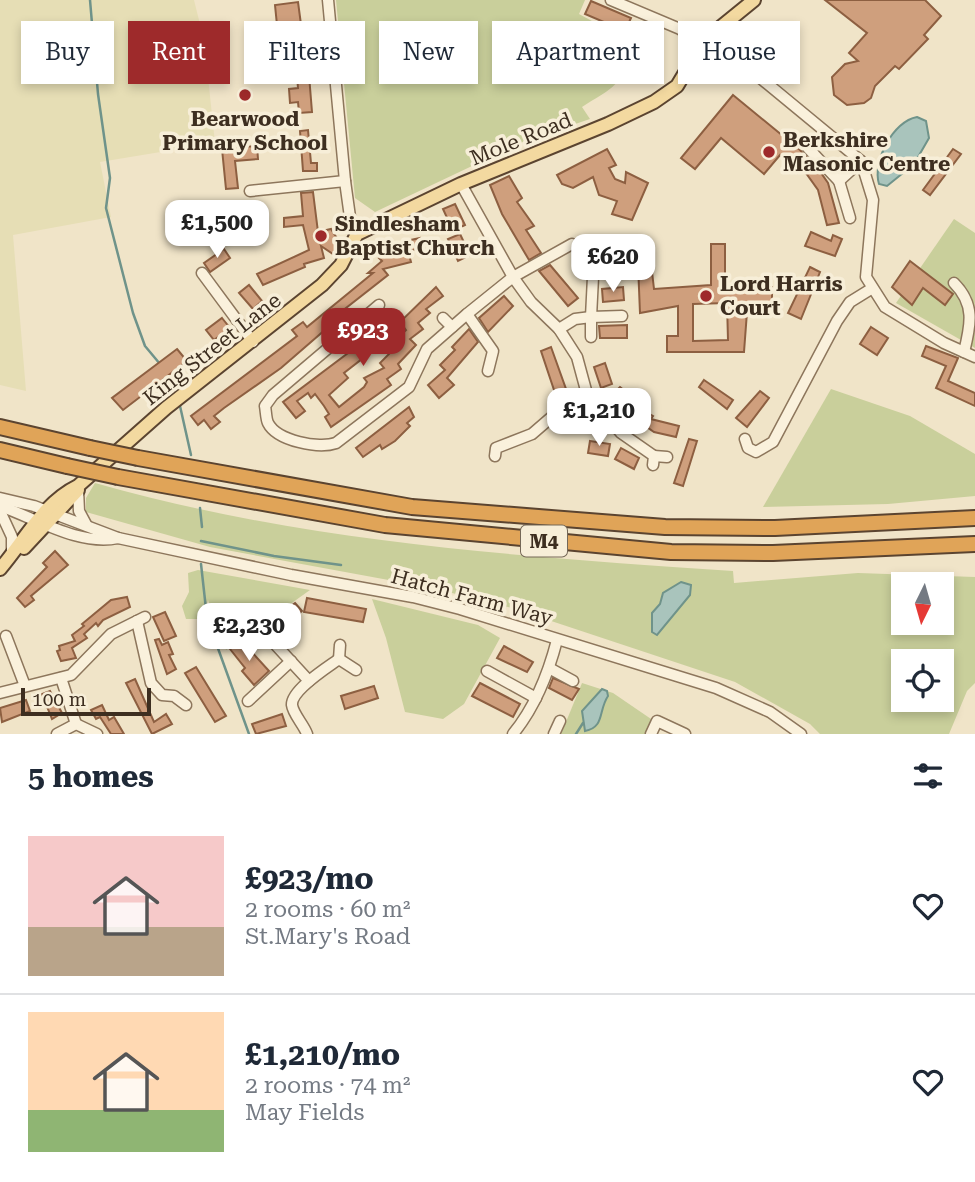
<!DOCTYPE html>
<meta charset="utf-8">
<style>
:root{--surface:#fff;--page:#f2f2f3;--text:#1f2937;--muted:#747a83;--line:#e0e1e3;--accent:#9e2a2b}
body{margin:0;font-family:"Roboto Serif",serif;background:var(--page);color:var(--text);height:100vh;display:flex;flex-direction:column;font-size:26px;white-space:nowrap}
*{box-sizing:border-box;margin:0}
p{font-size:23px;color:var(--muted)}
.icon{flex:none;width:38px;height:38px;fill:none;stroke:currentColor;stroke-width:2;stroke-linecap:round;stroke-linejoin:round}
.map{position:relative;height:734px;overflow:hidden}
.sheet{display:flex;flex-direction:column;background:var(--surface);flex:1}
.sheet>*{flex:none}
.guide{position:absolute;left:21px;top:21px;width:934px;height:63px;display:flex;gap:14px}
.needle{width:46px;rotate:185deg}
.buttons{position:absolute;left:891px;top:572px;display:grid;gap:14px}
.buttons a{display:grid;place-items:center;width:63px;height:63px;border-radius:0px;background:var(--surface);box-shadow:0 4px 10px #0003;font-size:35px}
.scale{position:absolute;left:21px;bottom:18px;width:130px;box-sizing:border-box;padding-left:7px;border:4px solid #3d2e20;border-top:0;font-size:19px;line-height:24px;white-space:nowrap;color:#3d2e20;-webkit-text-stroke:5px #f7eed8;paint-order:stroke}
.price{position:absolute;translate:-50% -60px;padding:0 16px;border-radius:14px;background:#fff;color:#222;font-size:23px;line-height:46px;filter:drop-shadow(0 2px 4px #0008)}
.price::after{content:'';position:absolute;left:50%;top:42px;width:21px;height:16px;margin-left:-10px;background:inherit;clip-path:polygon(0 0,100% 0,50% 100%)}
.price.on{background:var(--accent);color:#fff}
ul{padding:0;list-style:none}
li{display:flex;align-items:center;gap:21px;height:175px;padding:0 28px}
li+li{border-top:2px solid var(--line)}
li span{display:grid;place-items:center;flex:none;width:196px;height:140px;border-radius:0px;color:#555}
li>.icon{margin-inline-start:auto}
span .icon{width:84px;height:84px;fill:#fffc;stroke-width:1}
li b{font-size:30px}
h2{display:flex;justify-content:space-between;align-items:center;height:84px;padding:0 28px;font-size:30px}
.pill{padding:0 24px;border-radius:0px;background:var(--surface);box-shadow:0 4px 10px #0003;font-size:24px;line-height:63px}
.pill.on{background:var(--accent);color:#fff}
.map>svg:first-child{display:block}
</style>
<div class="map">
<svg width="975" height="734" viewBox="0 0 975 734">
<rect width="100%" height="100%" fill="#f0e4c8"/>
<polygon fill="#e6deb5" points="0,0 194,0 204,40 215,143 100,162 111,217 13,235 26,391 0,385"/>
<g fill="#c9cf9b" fill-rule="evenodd">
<path d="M336 0H585L579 14 614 33C629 82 624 81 582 107L590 119 525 141 375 212 355 198Z"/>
<polygon points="954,219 975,233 975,348 896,303"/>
<polygon points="831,389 910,416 975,454 975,496 888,504 763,507"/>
<path d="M95 483C307 543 516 556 733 571L734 583 858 573 975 577V683L967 691 949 734H820L810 724 735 682 512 608 432 588 210 547 86 512V498ZM903 584H942V623H903ZM903 662H942V700H903Z"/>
<polygon points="198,570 310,590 226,650 208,600 203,619 186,619 182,606 189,592 188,573"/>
<polygon points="372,599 478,625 500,638 464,704 443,719 405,712 386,638"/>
<polygon points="582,683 613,693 654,721 647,734 561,734"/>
</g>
<g fill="#a9c4bc" stroke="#6f938a" stroke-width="2">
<path d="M917 117 926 121 929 138 914 164 887 186 879 184C872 162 893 121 917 117Z"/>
<polygon points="681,582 691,585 690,595 657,635 652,632 652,613 660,604 663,593"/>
<path d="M602 689 607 691 608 696C598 711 605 727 585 731L582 711Z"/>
</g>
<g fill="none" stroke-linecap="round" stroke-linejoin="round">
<g stroke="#6f938a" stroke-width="2.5">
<polyline points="90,0 98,94 110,178 106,208 133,313 145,346 160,364"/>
<polyline points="167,372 175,391"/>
<polyline points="180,406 191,455"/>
<polyline points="200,508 202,527"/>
<polyline points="201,541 274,556 341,565"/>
<polyline points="201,564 207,618 249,734"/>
<polyline points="576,734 583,723"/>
</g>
</g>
<g fill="#cf9f7d" stroke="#8d5f41" stroke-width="2" fill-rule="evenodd">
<polygon points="825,0 925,0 941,16 924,35 928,39 899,69 895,66 875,86 871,98 864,103 847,105 834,95 832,77 845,64 858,61 849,53 867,33"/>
<polygon points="591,1 631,18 623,35 639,30 641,38 631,41 637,62 628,64 618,28 585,14"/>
<polygon points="298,2 306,62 295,63 292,37 286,38 285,24 277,25 275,5"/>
<polygon points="309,75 312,112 299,113 298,102 290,103 289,89 298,88 297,76"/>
<polygon points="733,95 800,150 821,173 828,183 839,223 827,225 818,190 803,169 798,173 780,155 764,174 721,138 695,169 681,158"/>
<polygon points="308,130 311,163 317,163 317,171 303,171 300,131"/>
<polygon points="257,146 258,159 235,161 238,188 226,189 222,149"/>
<polygon points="607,149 616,165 609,168 615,179 625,183 626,172 648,183 632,220 612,214 617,201 599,195 593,177 573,188 562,184 557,175"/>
<polygon points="953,149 961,154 930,195 923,190"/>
<polygon points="509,176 522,198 517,202 534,226 526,230 541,253 529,260 502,214 490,185"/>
<polygon points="313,192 318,232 331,229 340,243 333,254 321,246 324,258 304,264 305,267 263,285 257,274 309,250 303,225 284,227 284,218 303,216 301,193"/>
<polygon points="455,204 465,225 453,231 443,209"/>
<polygon points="811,232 831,241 833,235 842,239 835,256 805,246"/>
<polygon points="460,234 470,255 458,261 448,239"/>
<polygon points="420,238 422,248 408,251 411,262 383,269 388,275 332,319 334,322 281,368 224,408 214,416 220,422 211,429 204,420 198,425 191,416 297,336 292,330 303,322 307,327 373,273 368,273 382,261 379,258 393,247 392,244"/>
<path d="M711 244H725V287H772V312H747L744 352H667V336H678V306L640 313 638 264 651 263 654 289 711 285ZM727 303 728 340 693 341V304Z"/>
<polygon points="610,245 625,262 614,270 600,253"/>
<polygon points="224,249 230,258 210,272 204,263"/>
<polygon points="910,261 953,294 945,305 923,288 912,305 892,287"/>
<polygon points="550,265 578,298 568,306 539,271"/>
<polygon points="810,267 820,272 801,319 788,313"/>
<polygon points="249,285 262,301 253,309 239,293"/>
<polygon points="436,287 443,296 426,309 430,313 418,323 423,329 410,339 416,345 398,364 401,369 387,379 391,385 331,427 325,417 329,414 324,406 315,394 311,398 308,393 297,401 305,411 296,418 283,402 364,341 362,338 375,327 382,336 364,351 367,355 344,373 348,378 329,395 339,407 364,387 367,382 364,378 384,368 380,363 390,353 386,348 406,330 400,322"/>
<polygon points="623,287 624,300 603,302 602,289"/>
<polygon points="504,296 513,306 488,332 479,318"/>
<polygon points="222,318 230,328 214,340 206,330"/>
<polygon points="627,325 627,338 600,338 599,326"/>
<polygon points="871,327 888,338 877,355 860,344"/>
<polygon points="469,329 478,342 447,378 454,385 439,398 428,385 445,370 440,365 455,350 452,347"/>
<polygon points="926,346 958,358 948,381 975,393 975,406 936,388 946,366 922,356"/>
<polygon points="551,347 566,389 555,393 541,351"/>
<polygon points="177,349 187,361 123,410 112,398"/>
<polygon points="605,363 612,384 601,388 594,367"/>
<polygon points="704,380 733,400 727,409 699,387"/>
<polygon points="620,387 635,399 631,403 653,416 651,419 679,426 676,437 654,432 627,413 629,409 613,394"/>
<polygon points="760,391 769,398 747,427 736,418"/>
<polygon points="409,407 414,417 407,423 410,426 395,441 382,449 380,445 363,457 356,448"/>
<polygon points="689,439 697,441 683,486 674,483"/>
<polygon points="590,441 610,444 608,456 588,453"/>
<polygon points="621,448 639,458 634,469 615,459"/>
<polygon points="55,551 68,565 31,596 34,600 25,607 17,598 47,567 43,563"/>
<polygon points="127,597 130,607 103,620 98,626 96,623 84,634 87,638 72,648 76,658 61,661 57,651 60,650 59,646 75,641 72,635 84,626 82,624 111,600"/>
<polygon points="307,598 366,609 363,622 304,612"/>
<polygon points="295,603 302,611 294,618 298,623 289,630 278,616"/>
<polygon points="165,612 176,636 164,641 153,617"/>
<polygon points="159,639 162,645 168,642 173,654 169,655 176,669 167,674 155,640"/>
<polygon points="241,640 269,671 254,685 242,671 245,668 230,649"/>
<polygon points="504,646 533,662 527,672 497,658"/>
<polygon points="196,667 226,716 215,722 185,673"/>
<polygon points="553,678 579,689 572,700 549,688"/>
<polygon points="135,679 154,722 166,714 172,724 152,734 126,683"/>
<polygon points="480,683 520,704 513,717 472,696"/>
<polygon points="374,686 378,698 345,709 341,696"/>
<polygon points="50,691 62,713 52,719 42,694"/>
<polygon points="26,700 30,711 2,722 0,708"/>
<polygon points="102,705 109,720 114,717 124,734 111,734 100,717 96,719 91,710"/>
<polygon points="282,714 286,726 256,734 252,724"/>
</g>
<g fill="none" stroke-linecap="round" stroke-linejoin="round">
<defs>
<g id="minor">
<polyline points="328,0 345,181 350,217 357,234"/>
<polyline points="611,0 680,29 701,43"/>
<polyline points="718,43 861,161 873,200 866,277 885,307 944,343 975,357"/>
<polyline points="808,148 839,181 861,161"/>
<polyline points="839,181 850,218"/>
<polyline points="461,184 513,277 531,302 559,329 577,357 587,394 621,433 654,456 653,465"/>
<polyline points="250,191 345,181"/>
<polyline points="588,268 593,277 591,317 622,316"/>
<polyline points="202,273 253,342"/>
<path d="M954 283C975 304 971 324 964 352"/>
<path d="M379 305 273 395 265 406C266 411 266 419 268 423 277 441 319 449 336 443L409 387 427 349 467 314 513 277 572 244"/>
<polyline points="467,314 493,351 488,371"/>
<polyline points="443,318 452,327"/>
<polyline points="559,329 575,319 591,317 591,337"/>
<polyline points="745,439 748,448 756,452 773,442 837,321 850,302 871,289"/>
<polyline points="495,456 496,448 532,434 561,409 587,394"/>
<polyline points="654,456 667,457"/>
<polyline points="78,490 79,511 87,526"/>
<polyline points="0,498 34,506 118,538 291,575 413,597 460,609 716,688 770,712 801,734"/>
<path d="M0 506C37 519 79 546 118 538"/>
<polyline points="0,511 12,537 12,553"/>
<polyline points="137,621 151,683 162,695 174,696 186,705"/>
<polyline points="262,630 309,681"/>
<polyline points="6,636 25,686"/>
<polyline points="339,659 340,645"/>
<polyline points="549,668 573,681"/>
<polyline points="487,671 536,698"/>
<polyline points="61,678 76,724"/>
<polyline points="0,693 71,675 111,634 145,617"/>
<polyline points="248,701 291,661"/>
<polyline points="57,734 76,724 97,734"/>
<path d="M307 734C304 725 293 714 292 705 291 690 328 667 339 659L356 670"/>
<path d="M513 734C535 707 548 675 557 640"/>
<polyline points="554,734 560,721"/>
<polyline points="651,734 657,721 685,734"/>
</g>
<g id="major">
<circle cx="709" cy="43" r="8"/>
<polyline points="711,35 754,0"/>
<polyline points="24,548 78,490"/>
<path d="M0 569C25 540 43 503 78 486L166 408 322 285 341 265 357 234 461 184 608 124 654 102 677 86 701 46"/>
</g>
<g id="highway">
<polyline points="0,427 90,448"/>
<polyline points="0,450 67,466"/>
<polyline points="138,458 412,507 665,527 775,528 975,518"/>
<polyline points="118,477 385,525 671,552 773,553 975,544"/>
</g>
</defs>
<use href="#minor" stroke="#8d765c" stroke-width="13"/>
<use href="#major" stroke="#5b4430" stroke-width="16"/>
<use href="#highway" stroke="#5b4430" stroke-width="18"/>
<use href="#minor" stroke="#faf1dc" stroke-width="10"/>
<use href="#major" stroke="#f3d9a0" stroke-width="12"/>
<use href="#highway" stroke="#e0a458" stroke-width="14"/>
<defs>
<g id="highway-bridge">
<polyline points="90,448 138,458"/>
<polyline points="67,466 118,477"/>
</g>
</defs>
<use href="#highway-bridge" stroke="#5b4430" stroke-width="18" stroke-linecap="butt"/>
<use href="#highway-bridge" stroke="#e0a458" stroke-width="14"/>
</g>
<g fill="#9e2a2b" stroke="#f7eed8" stroke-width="2.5">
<circle cx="245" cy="95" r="7"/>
<circle cx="769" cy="152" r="7"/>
<circle cx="321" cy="236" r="7"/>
<circle cx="706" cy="296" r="7"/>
</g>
<g text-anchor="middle" stroke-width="7" stroke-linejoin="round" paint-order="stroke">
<rect fill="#f7eed8" stroke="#756857" stroke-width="2" x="521" y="525.5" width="46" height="31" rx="5"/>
<g font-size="19" font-weight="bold" fill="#3d2e20">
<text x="544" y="548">M4</text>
</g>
<g font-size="21" font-weight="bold" fill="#3d2e20" stroke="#f7eed8" text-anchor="start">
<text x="245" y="126" text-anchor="middle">Bearwood<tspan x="245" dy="24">Primary School</tspan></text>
<text x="783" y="147">Berkshire<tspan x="783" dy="24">Masonic Centre</tspan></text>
<text x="335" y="231">Sindlesham<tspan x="335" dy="24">Baptist Church</tspan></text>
<text x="720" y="291">Lord Harris<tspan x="720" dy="24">Court</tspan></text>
</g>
<g font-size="21" fill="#3d2e20" stroke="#f7eed8">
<text transform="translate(521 139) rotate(-22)" y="7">Mole Road</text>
<text transform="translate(212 349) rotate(-38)" y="7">King Street Lane</text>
<text transform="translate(472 597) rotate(15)" y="7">Hatch Farm Way</text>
</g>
</g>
</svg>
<div class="buttons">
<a><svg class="needle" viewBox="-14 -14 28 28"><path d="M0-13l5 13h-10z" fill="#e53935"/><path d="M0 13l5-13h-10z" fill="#747a83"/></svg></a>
<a><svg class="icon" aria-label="locate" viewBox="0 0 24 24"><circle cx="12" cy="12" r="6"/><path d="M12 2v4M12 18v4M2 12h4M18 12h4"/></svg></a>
</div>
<div class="scale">100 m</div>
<b class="price" style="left:217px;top:260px">£1,500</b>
<b class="price" style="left:613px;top:294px">£620</b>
<b class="price on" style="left:363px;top:368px">£923</b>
<b class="price" style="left:599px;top:448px">£1,210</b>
<b class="price" style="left:249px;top:663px">£2,230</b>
<div class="guide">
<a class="pill">Buy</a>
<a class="pill on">Rent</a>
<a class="pill">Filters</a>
<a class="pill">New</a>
<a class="pill">Apartment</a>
<a class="pill">House</a>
</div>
</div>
<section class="sheet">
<h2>5 homes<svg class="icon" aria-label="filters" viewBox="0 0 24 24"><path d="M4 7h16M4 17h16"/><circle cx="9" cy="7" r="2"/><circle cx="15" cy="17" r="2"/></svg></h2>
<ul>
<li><span style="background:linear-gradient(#f6c9c9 65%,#b9a48a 0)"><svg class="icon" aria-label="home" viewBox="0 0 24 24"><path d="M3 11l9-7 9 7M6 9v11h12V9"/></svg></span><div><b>£923/mo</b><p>2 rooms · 60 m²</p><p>St.Mary's Road</p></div><svg class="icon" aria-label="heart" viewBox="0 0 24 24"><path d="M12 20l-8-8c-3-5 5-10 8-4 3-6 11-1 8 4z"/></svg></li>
<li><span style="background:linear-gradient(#ffd9b3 70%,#8fb573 0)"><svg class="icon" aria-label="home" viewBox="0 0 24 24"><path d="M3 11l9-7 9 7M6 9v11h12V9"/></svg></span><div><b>£1,210/mo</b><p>2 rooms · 74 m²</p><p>May Fields</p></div><svg class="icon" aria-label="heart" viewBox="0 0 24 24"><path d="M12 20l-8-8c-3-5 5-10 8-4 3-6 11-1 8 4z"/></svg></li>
</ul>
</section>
